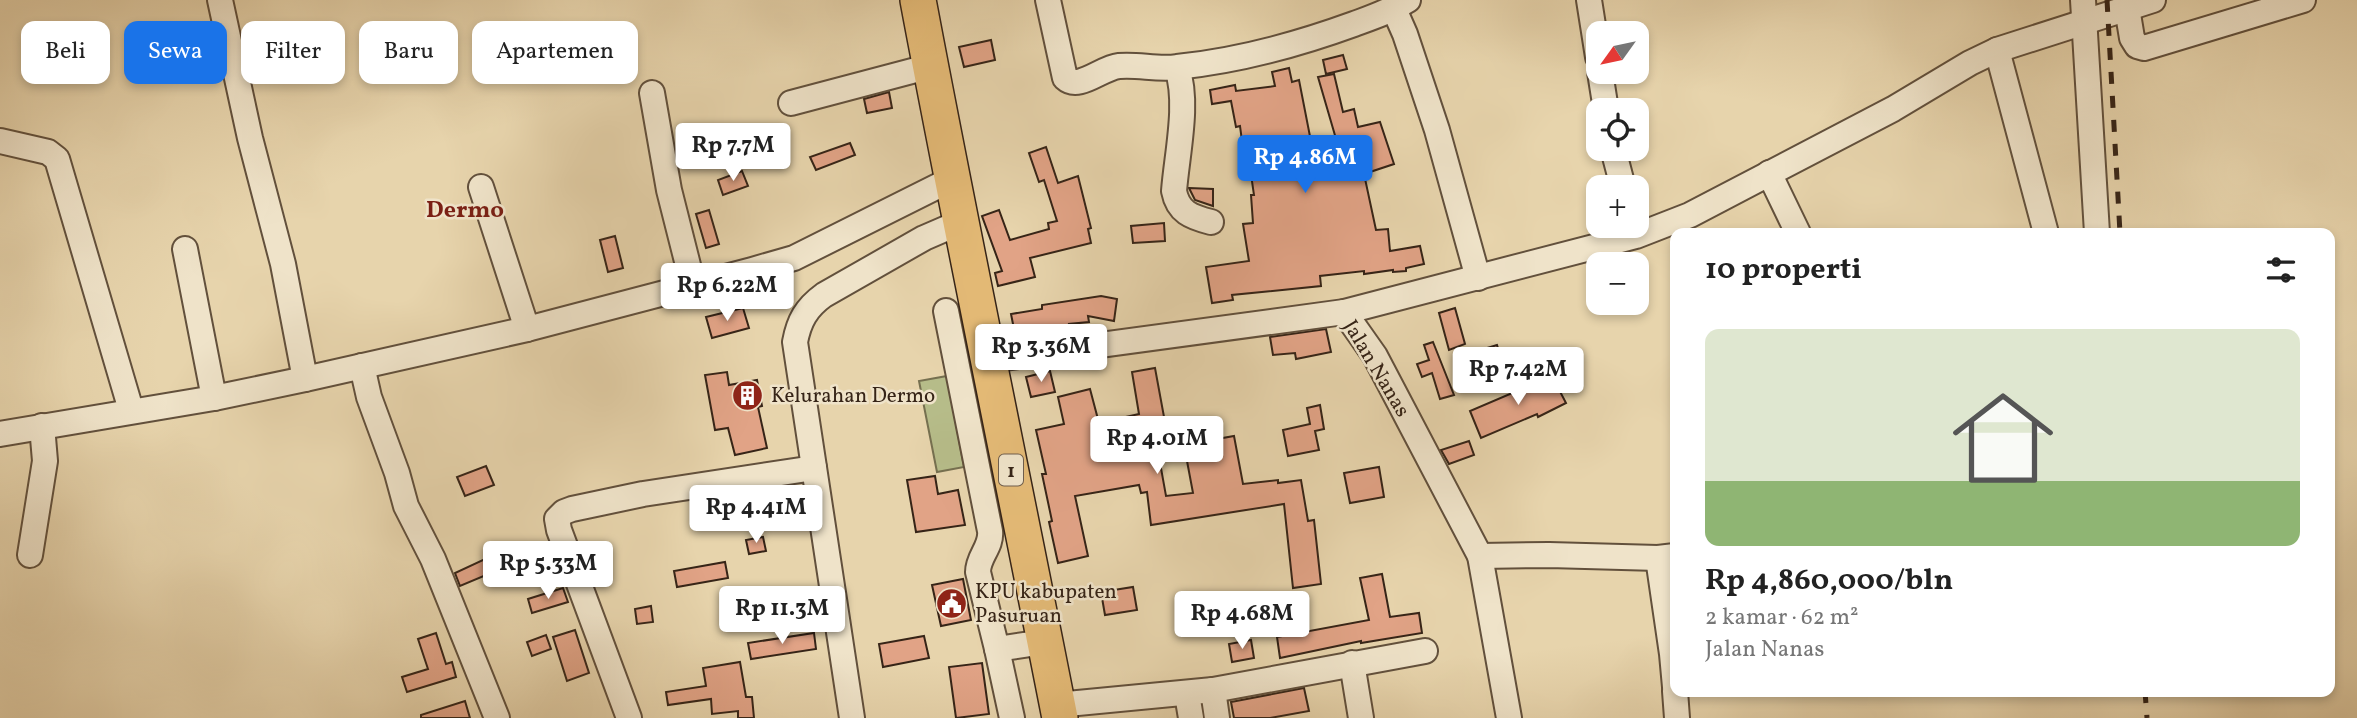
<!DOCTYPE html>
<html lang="id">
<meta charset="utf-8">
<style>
:root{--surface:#fff;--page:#f2f2f2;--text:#222;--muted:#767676;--accent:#1a73e8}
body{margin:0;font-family:Vollkorn,serif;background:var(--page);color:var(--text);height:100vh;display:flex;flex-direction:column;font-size:26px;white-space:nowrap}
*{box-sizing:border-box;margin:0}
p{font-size:23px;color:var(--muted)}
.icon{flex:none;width:38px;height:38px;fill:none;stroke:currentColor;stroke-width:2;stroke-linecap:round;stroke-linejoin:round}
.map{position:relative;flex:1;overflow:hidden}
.panel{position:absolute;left:1670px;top:228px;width:665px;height:469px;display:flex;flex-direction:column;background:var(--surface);border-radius:14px;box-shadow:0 4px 10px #0003}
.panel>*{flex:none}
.banner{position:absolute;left:21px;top:21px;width:665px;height:63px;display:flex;gap:14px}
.needle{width:46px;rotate:237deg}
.controls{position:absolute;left:1586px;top:21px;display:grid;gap:14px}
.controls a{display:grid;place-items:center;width:63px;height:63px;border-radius:14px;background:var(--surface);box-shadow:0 4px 10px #0003;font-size:35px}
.price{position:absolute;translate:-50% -60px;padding:0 16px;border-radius:7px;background:#fff;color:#222;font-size:23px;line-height:46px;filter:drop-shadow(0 2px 4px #0008)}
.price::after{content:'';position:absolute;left:50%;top:42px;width:21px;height:16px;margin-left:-10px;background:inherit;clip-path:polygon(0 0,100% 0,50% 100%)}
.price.on{background:var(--accent);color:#fff}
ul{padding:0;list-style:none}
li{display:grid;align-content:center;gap:14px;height:371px;padding:0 35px}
li span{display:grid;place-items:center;height:217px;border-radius:14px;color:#555}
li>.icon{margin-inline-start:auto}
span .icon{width:126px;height:126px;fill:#fffc;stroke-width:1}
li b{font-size:30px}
h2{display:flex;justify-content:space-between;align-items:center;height:84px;padding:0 35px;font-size:30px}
.tag{padding:0 24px;border-radius:14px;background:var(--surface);box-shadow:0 4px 10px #0003;font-size:24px;line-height:63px}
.tag.on{background:var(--accent);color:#fff}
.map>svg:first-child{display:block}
</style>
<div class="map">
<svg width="2357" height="718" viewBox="0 0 2357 718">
<rect width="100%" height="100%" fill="#e7d4ac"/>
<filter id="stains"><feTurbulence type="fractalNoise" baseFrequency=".00286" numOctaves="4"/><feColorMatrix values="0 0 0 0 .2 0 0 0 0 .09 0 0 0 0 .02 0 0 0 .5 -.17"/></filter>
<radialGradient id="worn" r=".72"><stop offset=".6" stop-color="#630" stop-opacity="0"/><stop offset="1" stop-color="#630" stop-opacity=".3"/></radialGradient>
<polygon fill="#b6bc89" stroke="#767050" stroke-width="2" points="947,376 964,467 937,472 919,381"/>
<g fill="#e1a386" stroke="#362417" stroke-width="2">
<polygon points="991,40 995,60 964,67 959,47"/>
<polygon points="1343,55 1347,69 1326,74 1323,60"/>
<polygon points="1289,68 1292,82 1299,80 1315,162 1341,156 1318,77 1334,74 1343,112 1354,109 1358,127 1380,122 1394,164 1364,174 1376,230 1388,229 1390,251 1420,246 1424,264 1406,268 1406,271 1393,272 1393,270 1364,274 1364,271 1320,276 1321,286 1232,295 1233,300 1212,303 1206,267 1249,261 1243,224 1253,223 1251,195 1254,195 1246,140 1242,141 1240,126 1236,127 1231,101 1212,104 1210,90 1235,85 1236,91 1275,86 1272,72"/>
<polygon points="889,92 892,108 867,113 864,99"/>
<polygon points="850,143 855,155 816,170 810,157"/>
<polygon points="1046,147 1058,183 1078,176 1091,228 1088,229 1091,243 1030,258 1035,277 998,286 995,273 1002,271 982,216 999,210 1010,240 1049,229 1048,223 1057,221 1044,180 1039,182 1029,153"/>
<polygon points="742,171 748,186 723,195 718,180"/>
<polygon points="1189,188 1213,189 1213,206 1195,200"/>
<polygon points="709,210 719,244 706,248 696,214"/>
<polygon points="1164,223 1165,241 1133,243 1131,226"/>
<polygon points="615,236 623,268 608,272 600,240"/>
<polygon points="1101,296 1117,299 1114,321 1088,316 1089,322 1069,324 1070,329 1039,334 1039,338 1008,343 1006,331 1014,329 1011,314 1042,309 1042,305"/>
<polygon points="743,308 749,328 712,338 706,317"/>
<polygon points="1455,308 1465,344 1449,350 1439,313"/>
<polygon points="1326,329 1331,352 1296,359 1295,353 1273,355 1270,337"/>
<polygon points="1433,342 1454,395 1440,399 1432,373 1422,377 1417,364 1429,360 1424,345"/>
<polygon points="1497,345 1505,370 1492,374 1484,349"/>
<polygon points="1155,368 1169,444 1157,446 1166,496 1193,493 1184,445 1234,436 1243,484 1278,480 1278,483 1301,480 1308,521 1314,520 1321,584 1293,588 1284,504 1151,525 1147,492 1141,493 1139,485 1075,496 1088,556 1058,563 1049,522 1052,521 1042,474 1046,474 1036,430 1064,424 1058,397 1090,389 1099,423 1139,414 1132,372"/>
<polygon points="1050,371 1055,392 1031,397 1026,377"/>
<polygon points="727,372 729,385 757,380 762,406 758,407 767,448 735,455 728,428 715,430 705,375"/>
<polygon points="1552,376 1566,403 1538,417 1537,414 1481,438 1470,411"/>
<polygon points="1320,405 1324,429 1315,431 1319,450 1288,456 1283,430 1310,424 1307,408"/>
<polygon points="1469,441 1474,455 1449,464 1441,450"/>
<polygon points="486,466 494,485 465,496 457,477"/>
<polygon points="1379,467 1384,497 1350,503 1344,473"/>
<polygon points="935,476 938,494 958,490 965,525 916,532 907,480"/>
<polygon points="763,537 766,551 749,554 746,540"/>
<polygon points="485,559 491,573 460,586 455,573"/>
<polygon points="725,562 728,578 677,587 674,571"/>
<polygon points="1382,574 1390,617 1419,613 1422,633 1361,643 1361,641 1280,658 1277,637 1369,620 1360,578"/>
<polygon points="963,579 971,620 941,626 932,585"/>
<polygon points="1133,587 1137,610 1105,615 1101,592"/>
<polygon points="563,588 568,602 532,613 528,599"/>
<polygon points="651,606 653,622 637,624 635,609"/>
<polygon points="575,630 589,673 567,681 553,637"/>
<polygon points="436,633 446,664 452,662 456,677 407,692 402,677 428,669 418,639"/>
<polygon points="814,633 816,649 751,659 748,643"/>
<polygon points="546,635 551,649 532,656 527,642"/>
<polygon points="924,636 929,658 883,667 879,644"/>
<polygon points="1251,640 1254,658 1232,662 1229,644"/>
<polygon points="740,662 746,697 752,697 754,718 738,718 738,711 712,714 711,699 668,705 666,692 706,686 703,668"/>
<polygon points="982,663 989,714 956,718 949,667"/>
<polygon points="1304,688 1309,711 1270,718 1234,718 1231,702"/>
<polygon points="465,701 470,718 421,718 421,715"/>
</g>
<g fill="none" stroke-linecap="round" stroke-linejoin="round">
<defs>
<g id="minor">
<polyline points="220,0 250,138 283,264 305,379"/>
<path d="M1048 0 1065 78C1079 91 1101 68 1119 66 1138 64 1158 70 1177 67 1237 61 1299 44 1354 24 1373 17 1391 11 1408 0"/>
<polyline points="1589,0 1598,57"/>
<polyline points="2083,0 2097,233"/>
<polyline points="2127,8 2132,38 2137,46 2144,48 2303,0"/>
<polyline points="1394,9 1405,34 1437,130 1478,278"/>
<polyline points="1997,50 2046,233"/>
<path d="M1177 68C1189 103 1177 153 1174 191 1178 212 1191 217 1211 222"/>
<polyline points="1600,72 1606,110"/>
<polyline points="652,93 669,190 693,285"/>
<polyline points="791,103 931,66"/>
<polyline points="0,141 48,152 57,159 131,410"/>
<polyline points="1613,149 1623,187"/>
<polyline points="1769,173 1798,233"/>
<polyline points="481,187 527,329"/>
<polyline points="185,249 214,398"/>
<path d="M946 311 990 531C992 547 978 556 978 572L997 649"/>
<polyline points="1344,312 1636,236 1690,215 1893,109 1970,63 1997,50 2153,0"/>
<polyline points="990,360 1344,312 1375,356 1480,556 1509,718"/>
<polyline points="362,366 369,397 397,473 406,506 433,559 497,718"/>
<polyline points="0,434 214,398 305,379 527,329 752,270 794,258 952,179"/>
<polyline points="30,555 45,461 42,426"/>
<polyline points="1480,556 1549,555 1658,558 1675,556"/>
<polyline points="1658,558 1672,654 1675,687"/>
<polyline points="1352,663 1361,718"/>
<polyline points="1213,690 1217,718"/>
<polyline points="1675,691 1677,718"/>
<polyline points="1187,694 1191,718"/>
<polyline points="1057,705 1213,690 1425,651"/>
<polyline points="629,718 559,530 557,519 564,512 572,509 643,494 814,468"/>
<path d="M852 718 795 342C799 321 806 308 824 295L924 238 961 222"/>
<polyline points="1012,718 997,649 1044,642"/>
</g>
<path id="highway" d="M918 0C963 240 1013 478 1060 718"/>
</defs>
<use href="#minor" stroke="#62503c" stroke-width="28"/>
<use href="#highway" stroke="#362417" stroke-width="38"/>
<use href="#minor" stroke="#efe3c9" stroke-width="24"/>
<use href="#highway" stroke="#e4ba76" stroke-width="35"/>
<g stroke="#362417" stroke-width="5" stroke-dasharray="12 12" stroke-linecap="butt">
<polyline points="2107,0 2120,233"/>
<polyline points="2145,691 2147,718"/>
</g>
</g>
<defs>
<symbol id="building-disc" viewBox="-11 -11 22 22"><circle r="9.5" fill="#8f2418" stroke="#efe3c9"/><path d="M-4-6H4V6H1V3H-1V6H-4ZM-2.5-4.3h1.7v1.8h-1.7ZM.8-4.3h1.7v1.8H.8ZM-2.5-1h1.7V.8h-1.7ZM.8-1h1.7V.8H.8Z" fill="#fff"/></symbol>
<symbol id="civic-disc" viewBox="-11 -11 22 22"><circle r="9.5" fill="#8f2418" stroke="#efe3c9"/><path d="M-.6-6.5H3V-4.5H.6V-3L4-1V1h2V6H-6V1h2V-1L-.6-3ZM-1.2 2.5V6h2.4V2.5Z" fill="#fff"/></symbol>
</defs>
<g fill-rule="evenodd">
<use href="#building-disc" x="730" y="378" width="35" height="35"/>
<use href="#civic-disc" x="934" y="586" width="35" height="35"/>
</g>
<g text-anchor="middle" stroke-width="5" stroke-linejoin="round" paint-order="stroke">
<rect fill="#efe3c9" stroke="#6e5d4c" stroke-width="2" x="999" y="454.5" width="24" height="31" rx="5"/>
<g font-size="19" font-weight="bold" fill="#362417">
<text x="1011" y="477">1</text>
</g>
<g font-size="21" fill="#362417" stroke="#efe3c9">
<text transform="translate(1377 368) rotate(59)" y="7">Jalan Nanas</text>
</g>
<g font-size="21" fill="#362417" stroke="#efe3c9" text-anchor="start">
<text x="771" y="402">Kelurahan Dermo</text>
<text x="975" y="598">KPU kabupaten<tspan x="975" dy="24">Pasuruan</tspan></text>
</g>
<g font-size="24" font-weight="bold" fill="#7a1f14" stroke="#efe3c9">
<text x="465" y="217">Dermo</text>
</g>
</g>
<rect width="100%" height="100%" filter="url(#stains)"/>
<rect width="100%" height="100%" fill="url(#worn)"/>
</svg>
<div class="controls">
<a><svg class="needle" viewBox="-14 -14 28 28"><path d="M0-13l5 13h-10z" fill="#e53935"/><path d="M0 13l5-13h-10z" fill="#767676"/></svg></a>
<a><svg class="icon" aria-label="locate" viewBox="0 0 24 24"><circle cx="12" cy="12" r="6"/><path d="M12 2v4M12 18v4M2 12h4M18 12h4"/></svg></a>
<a>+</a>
<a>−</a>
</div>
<b class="price" style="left:733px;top:183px">Rp 7.7M</b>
<b class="price on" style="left:1305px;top:195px">Rp 4.86M</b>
<b class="price" style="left:727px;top:323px">Rp 6.22M</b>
<b class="price" style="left:1041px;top:384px">Rp 3.36M</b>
<b class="price" style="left:1518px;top:407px">Rp 7.42M</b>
<b class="price" style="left:1157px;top:476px">Rp 4.01M</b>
<b class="price" style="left:756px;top:545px">Rp 4.41M</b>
<b class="price" style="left:548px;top:601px">Rp 5.33M</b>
<b class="price" style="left:782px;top:646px">Rp 11.3M</b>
<b class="price" style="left:1242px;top:651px">Rp 4.68M</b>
<div class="banner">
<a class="tag">Beli</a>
<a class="tag on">Sewa</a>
<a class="tag">Filter</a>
<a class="tag">Baru</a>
<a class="tag">Apartemen</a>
</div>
<section class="panel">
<h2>10 properti<svg class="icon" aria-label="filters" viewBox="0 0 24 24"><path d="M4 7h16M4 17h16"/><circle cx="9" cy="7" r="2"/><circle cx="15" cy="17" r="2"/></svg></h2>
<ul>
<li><span style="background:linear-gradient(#dfe7d0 70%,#8fb573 0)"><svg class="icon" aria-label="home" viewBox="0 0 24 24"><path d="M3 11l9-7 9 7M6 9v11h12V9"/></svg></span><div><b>Rp 4,860,000/bln</b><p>2 kamar · 62 m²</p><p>Jalan Nanas</p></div></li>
</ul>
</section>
</div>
